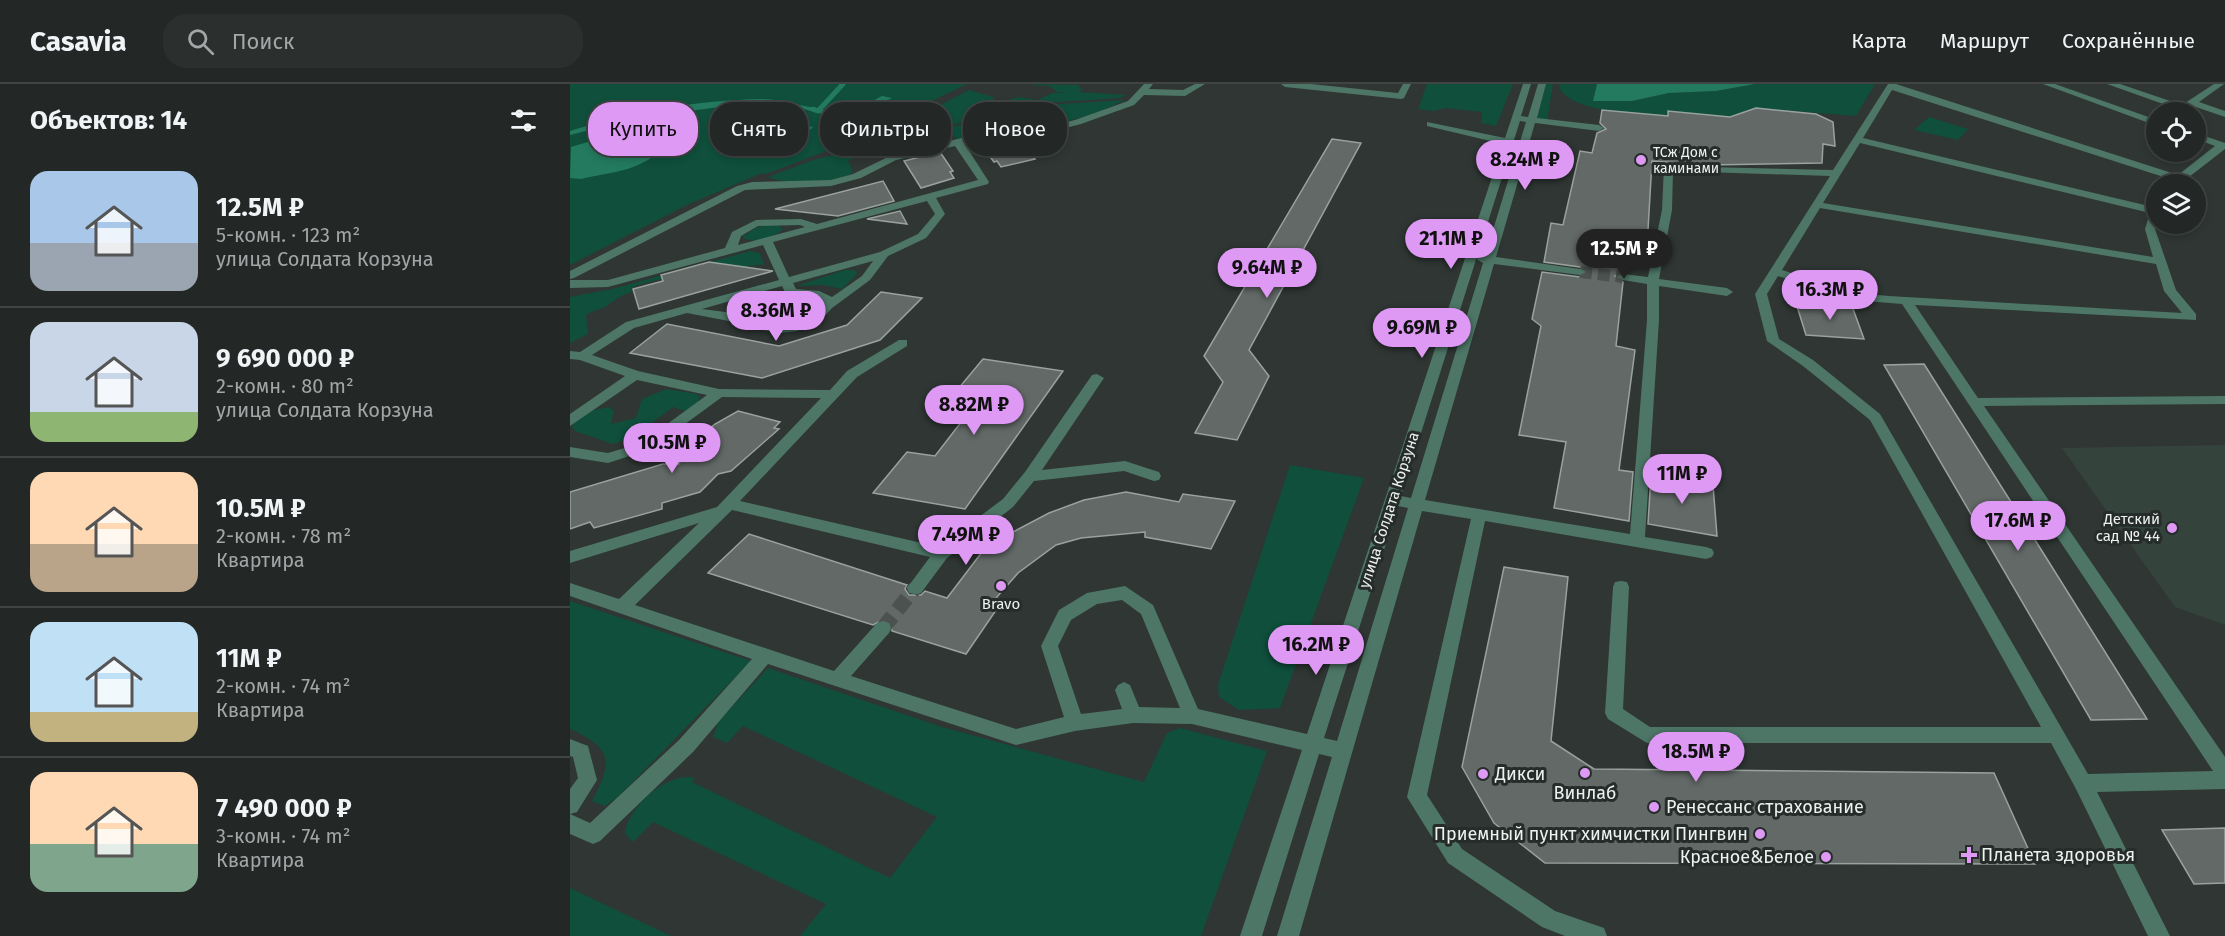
<!DOCTYPE html>
<html lang="ru">
<meta charset="utf-8">
<style>
:root{--surface:#232826;--page:#2b302e;--text:#f1f3f6;--muted:#a3a6a7;--line:#404443;--accent:#dd99f3}
body{margin:0;font-family:"Fira Sans",sans-serif;background:var(--page);color:var(--text);height:100vh;display:flex;flex-direction:column;font-size:22px;white-space:nowrap}
*{box-sizing:border-box;margin:0}
p{font-size:20px;color:var(--muted)}
.icon{flex:none;width:33px;height:33px;fill:none;stroke:currentColor;stroke-width:2;stroke-linecap:round;stroke-linejoin:round}
.map{position:relative;flex:1;overflow:hidden}
.side{display:flex;flex-direction:column;background:var(--surface);width:570px}
.side>*{flex:none}
.top-card{position:absolute;left:18px;top:18px;width:570px;height:54px;display:flex;gap:12px}
.buttons{position:absolute;left:1576px;top:18px;display:grid;gap:12px}
.buttons a{display:grid;place-items:center;width:60px;height:60px;border-radius:50%;background:var(--surface);box-shadow:0 3px 9px #0003,0 0 0 2px var(--line);font-size:30px}
.price{position:absolute;translate:-50% -51px;padding:0 14px;border-radius:21px;background:var(--accent);color:#111;font-size:20px;line-height:39px;filter:drop-shadow(0 2px 3px #0008)}
.price::after{content:'';position:absolute;left:50%;top:36px;width:18px;height:14px;margin-left:-9px;background:inherit;clip-path:polygon(0 0,100% 0,50% 100%)}
.price.active{background:#222;color:#fff}
ul{padding:0;list-style:none}
li{display:flex;align-items:center;gap:18px;height:150px;padding:0 30px}
li+li{border-top:2px solid var(--line)}
li span{display:grid;place-items:center;flex:none;width:168px;height:120px;border-radius:18px;color:#555}
li>.icon{margin-inline-start:auto}
span .icon{width:72px;height:72px;fill:#fffc;stroke-width:1}
li b{font-size:26px}
h2{display:flex;justify-content:space-between;align-items:center;height:72px;padding:0 30px;font-size:26px}
.pill{padding:0 21px;border-radius:24px;background:var(--surface);box-shadow:0 3px 9px #0003,0 0 0 2px var(--line);font-size:21px;line-height:54px}
.pill.active{background:var(--accent);color:#111}
header{display:flex;align-items:center;gap:36px;box-sizing:border-box;height:84px;padding:0 30px;background:var(--surface);border-bottom:2px solid var(--line)}
header strong{font-size:28px}
nav{display:flex;gap:33px;margin-inline-start:auto;font-size:21px}
.search{width:420px;height:54px;background:var(--page);display:flex;align-items:center;gap:15px;box-sizing:border-box;padding:0 21px;border-radius:24px;color:var(--muted);font-size:22px}
main{display:flex;flex:1;min-height:0}
.map>svg:first-child{display:block}
</style>
<header>
<strong>Casavia</strong>
<div class="search"><svg class="icon" aria-label="search" viewBox="0 0 24 24"><circle cx="10" cy="10" r="6"/><path d="M15 15l6 6"/></svg>Поиск</div>
<nav><a>Карта</a><a>Маршрут</a><a>Сохранённые</a></nav>
</header>
<main>
<section class="side">
<h2>Объектов: 14<svg class="icon" aria-label="filters" viewBox="0 0 24 24"><path d="M4 7h16M4 17h16"/><circle cx="9" cy="7" r="2"/><circle cx="15" cy="17" r="2"/></svg></h2>
<ul>
<li><span style="background:linear-gradient(#a9c7e8 60%,#9aa5b1 0)"><svg class="icon" aria-label="home" viewBox="0 0 24 24"><path d="M3 11l9-7 9 7M6 9v11h12V9"/></svg></span><div><b>12.5M ₽</b><p>5-комн. · 123 m²</p><p>улица Солдата Корзуна</p></div></li>
<li><span style="background:linear-gradient(#c9d6e8 75%,#8fb573 0)"><svg class="icon" aria-label="home" viewBox="0 0 24 24"><path d="M3 11l9-7 9 7M6 9v11h12V9"/></svg></span><div><b>9 690 000 ₽</b><p>2-комн. · 80 m²</p><p>улица Солдата Корзуна</p></div></li>
<li><span style="background:linear-gradient(#ffd9b3 60%,#b9a48a 0)"><svg class="icon" aria-label="home" viewBox="0 0 24 24"><path d="M3 11l9-7 9 7M6 9v11h12V9"/></svg></span><div><b>10.5M ₽</b><p>2-комн. · 78 m²</p><p>Квартира</p></div></li>
<li><span style="background:linear-gradient(#bfe0f5 75%,#c2b280 0)"><svg class="icon" aria-label="home" viewBox="0 0 24 24"><path d="M3 11l9-7 9 7M6 9v11h12V9"/></svg></span><div><b>11M ₽</b><p>2-комн. · 74 m²</p><p>Квартира</p></div></li>
<li><span style="background:linear-gradient(#ffd9b3 60%,#7fa58c 0)"><svg class="icon" aria-label="home" viewBox="0 0 24 24"><path d="M3 11l9-7 9 7M6 9v11h12V9"/></svg></span><div><b>7 490 000 ₽</b><p>3-комн. · 74 m²</p><p>Квартира</p></div></li>
</ul>
</section>
<div class="map">
<svg width="1655" height="852" viewBox="0 0 1655 852">
<rect width="100%" height="100%" fill="#2f3633"/>
<polygon fill="#35433d" points="1655,361 1655,541 1605,523 1492,364"/>
<g fill="#0f4f3c">
<polygon points="0,0 397,0 267,63 196,90 192,89 117,121 0,181"/>
<polygon points="465,0 508,1 512,6 509,8 556,11 550,14 472,19 425,30 418,20 415,21 421,31 396,37 401,30 392,38 375,43 369,33 355,33 351,31 399,6 423,13 425,19 449,13 468,16 482,9 502,8 487,8 480,2 463,1"/>
<polygon points="857,0 943,0 926,42 911,39 912,28 876,24 864,27 848,25"/>
<polygon points="976,0 983,0 977,37 967,34"/>
<path d="M990 0H1027L1023 17H1062L1099 9 1146 7 1185 0H1305L1286 32 1186 24 1172 29V34L1099 27 1098 32C1069 29 1005 30 989 4Z"/>
<polygon points="555,16 522,31 485,40 478,35 483,32 479,27 406,45 407,50 386,55 377,44 472,21"/>
<polygon points="1359,33 1398,45 1388,56 1344,46"/>
<path d="M371 45 380 57 356 63 349 58 278 76 283 88C268 101 216 101 198 93L243 76Z"/>
<path d="M207 141 213 145C206 153 180 161 172 153L187 143Z"/>
<path d="M180 167 190 169 194 181C186 180 176 184 171 183 149 178 88 196 65 202L61 205 62 208C51 211 45 216 38 221 31 226 23 226 16 231L18 250 0 259V213L42 205Z"/>
<polygon points="275,186 285,186 287,190 272,205 253,201 226,202"/>
<polygon points="207,208 192,215 178,228 158,225 164,218"/>
<path d="M239 215 245 221C240 236 218 242 204 235V227L224 216Z"/>
<polygon points="96,305 127,310 130,313 128,319 115,327 103,323 63,353 43,360 5,347 2,343 4,338 20,327 39,323 44,327 41,340 66,334 72,315"/>
<polygon points="720,381 794,394 710,624 669,626 649,613 648,601"/>
<path d="M0 517 181 577 50 711 35 722 22 717C43 678 43 664 0 645Z"/>
<path d="M198 584 372 643 574 698 597 649 610 644 697 667 631 852H230L256 820 83 738 63 758 55 750C56 724 99 686 125 694L122 698 320 794 367 733 173 642 157 659 143 653 148 638Z"/>
<polygon points="0,804 101,852 0,852"/>
</g>
<g fill="#237a5e">
<polygon points="1027,0 1185,0 1146,7 1099,9 1062,17 1023,17"/>
<path d="M312 12 322 14 286 32 247 29 221 21 201 19 174 20 71 33 0 51V47C60 28 129 16 191 15 222 15 257 33 287 25 296 22 304 16 312 12Z"/>
<path d="M211 37 243 43C229 58 176 78 163 55Z"/>
<path d="M62 50H80L93 54 95 59C78 87 40 88 11 95L0 94 1 63 34 53Z"/>
</g>
<g fill="none" stroke-linecap="round" stroke-linejoin="round">
<g stroke="#237a5e" stroke-width="5">
<polyline points="243,25 248,27 273,0"/>
<polyline points="78,41 81,29"/>
</g>
</g>
<g fill="#626966" stroke="#9aa29f" stroke-width="1.5">
<polygon points="1186,24 1246,30 1263,38 1265,62 1253,60 1252,79 1138,81 1082,77 1077,163 1056,161 1054,188 1045,192 1053,198 1046,262 1065,266 1049,386 1063,388 1059,437 984,424 996,358 949,351 971,242 962,235 972,188 1010,193 1018,189 1010,183 974,178 981,139 993,141 1010,67 1022,69 1027,49 1036,45 1030,39 1032,26 1098,32 1098,27 1160,33"/>
<polygon points="444,50 465,75 431,83 427,77 424,78 410,59"/>
<polygon points="762,55 791,59 679,266 699,292 667,356 625,349 653,298 634,272"/>
<polygon points="370,68 383,87 380,88 384,94 351,104 334,77"/>
<polygon points="313,97 324,117 268,132 205,125"/>
<polygon points="330,127 337,140 297,135"/>
<polygon points="139,178 203,187 69,225 63,205 93,197 91,191"/>
<polygon points="311,208 352,214 310,256 192,294 60,269 97,240 209,262 277,241"/>
<polygon points="1226,219 1282,222 1294,255 1236,251"/>
<polygon points="413,275 493,287 395,425 303,409 337,368 365,372 409,315 383,311"/>
<polygon points="1354,280 1477,475 1577,635 1521,636 1314,281"/>
<polygon points="168,327 210,338 204,344 209,345 161,387 148,390 130,408 92,419 92,425 24,444 20,438 0,445 0,408 93,380 109,380 119,361 145,340"/>
<polygon points="1081,391 1143,401 1147,452 1078,440"/>
<polygon points="556,408 609,418 613,410 665,417 641,465 575,453 575,448 511,454 486,461 448,489 426,514 433,516 396,570 322,547 321,538 314,535 303,541 138,489 179,450 337,501 335,505 339,511 351,511 355,507 377,514 412,468 441,449 479,429 514,416"/>
<polygon points="934,483 998,493 981,657 1024,685 1424,689 1465,780 975,779 924,739 892,683"/>
<polygon points="1655,744 1655,799 1624,800 1592,746"/>
</g>
<g fill="none" stroke-linecap="round" stroke-linejoin="round">
<polyline stroke="#4c524f" stroke-width="12" stroke-dasharray="12 6" stroke-linecap="butt" points="1010,188 1053,193"/>
<polyline stroke="#4c524f" stroke-width="15" stroke-dasharray="15 8" stroke-linecap="butt" points="313,544 345,504"/>
<g fill="#4d7666" fill-rule="evenodd">
<path d="M574 0H583L579 5 613 6 625 0H635L615 12 574 11 564 21 511 40 484 47 459 43 394 59 419 98 418 100 366 114 375 130 356 154 318 172 300 196 262 224 248 239 227 247 210 249 193 246 187 240 169 239 117 229 64 244 22 271 68 287 149 305 260 306 277 287 329 256H337V262L287 293 170 417 369 463 433 415 455 388 522 291 527 290 534 294 472 386 555 377 589 388 591 392 589 396 584 397 554 387 464 397 443 423 377 474 351 509 345 510 339 509 337 504 360 473 162 426 65 521 264 587 307 539 313 537 319 539 321 544 319 549 281 592 446 645 494 633 471 562 489 526 517 509 555 502 583 521 628 625 737 650 933 60 857 42V38L935 54 953 0H961L951 32 958 33 968 0H976L967 34 1029 41 1034 44 1029 47 965 39 926 173 1010 185 1016 188 1010 191 924 180 855 416 1060 450 1077 236V200L1053 196 1047 193 1053 190 1078 193 1092 126 1094 82 1263 86 1318 0H1326L1608 91 1645 62 1626 55V49L1655 59V65L1610 100H1600L1603 96 1322 6 1293 54 1583 123 1587 121 1585 145 1606 206 1626 230V236L1345 221 1408 314 1655 312V320L1414 322 1655 673V705L1527 708 1600 852H1578L1506 705 1481 659H1077L1038 635 1035 629 1043 503 1045 498 1051 497 1057 498 1059 503 1053 625 1080 643H1471L1300 336 1233 282 1197 257 1185 210 1260 92 1103 87 1102 126 1089 195 1157 204 1163 208 1157 212 1089 202V236L1075 453 1136 463 1142 465 1144 469 1142 473 1136 475 915 437 857 711 892 765 985 827 1034 844 1037 852H995L972 843 878 779 837 713 901 435 852 427 729 852H707L762 673 749 670 692 852H670L732 666 622 640 563 639 505 647 446 661 198 580 123 668 30 757 23 760 0 750V730L20 739 109 656 182 575 0 512V499L49 515 129 439 0 479V467L147 423 251 314 152 313 81 365 38 379 0 373V363L38 369 71 359 137 311 67 296 0 342V330L55 292 10 276 0 275V267L10 268 56 238 209 196 193 161 38 203 0 204V196H38L155 164 162 148 186 136 231 135 247 140 408 96 385 62 326 76 291 94 261 102 175 106 4 194 0 195V187L167 102 182 98 261 96 283 90 320 72 459 37 484 41 505 36 558 17ZM950 37 956 38 915 172 906 175 913 179 841 414 831 412ZM1290 59 1580 129 1575 145 1583 173 1253 119ZM357 117 365 130 348 150 310 168 219 193 203 158ZM1250 124 1586 180 1594 207 1612 229 1319 212 1284 209 1212 186ZM230 141 235 143 168 161 171 152 188 142ZM303 177 292 192 262 213 249 207 226 205 223 199ZM1208 192 1283 216 1332 220 1643 687 1518 690 1310 330 1243 276 1209 255 1197 210ZM212 202 215 208 196 217 186 232 132 225ZM228 212 251 216 252 220C237 236 223 243 201 240L197 236C202 221 213 215 228 212ZM828 422 838 424 767 657 754 654ZM552 516 571 530 610 624 569 623 560 601 554 598 548 601 545 606 552 625 511 630 488 562 501 536 527 520Z"/>
<polygon points="711,0 741,0 828,9 833,0 841,0 834,14 831,15 715,3"/>
<polygon points="1473,0 1485,0 1587,36 1587,42"/>
<polygon points="1537,0 1550,0 1612,21 1644,0 1654,0 1629,18 1655,27 1655,33 1623,22 1616,26 1610,26"/>
<polygon points="0,655 18,662 27,696 7,728 0,730 0,705 8,694 3,673 0,672"/>
</g>
</g>
<g fill="#dd99f3" stroke="#252c29" stroke-width="2">
<circle cx="1071" cy="76" r="6"/>
<circle cx="1602" cy="444" r="6"/>
<circle cx="431" cy="502" r="6"/>
<circle cx="1015" cy="689" r="6"/>
<circle cx="913" cy="690" r="6"/>
<circle cx="1084" cy="723" r="6"/>
<circle cx="1190" cy="750" r="6"/>
<path d="M1396 762h6v6h6v6h-6v6h-6v-6h-6v-6h6z"/>
<circle cx="1256" cy="773" r="6"/>
</g>
<g text-anchor="middle" stroke-width="6" stroke-linejoin="round" paint-order="stroke">
<g font-size="14" fill="#edf1ef" stroke="#252c29" text-anchor="start">
<text x="1083" y="73">ТСж Дом с<tspan x="1083" dy="16">каминами</tspan></text>
</g>
<g font-size="15" fill="#edf1ef" stroke="#252c29">
<text transform="translate(819 426) rotate(-72)" y="5">улица Солдата Корзуна</text>
</g>
<g font-size="15" fill="#edf1ef" stroke="#252c29" text-anchor="end">
<text x="1590" y="440">Детский<tspan x="1590" dy="17">сад № 44</tspan></text>
<text x="431" y="525" text-anchor="middle">Bravo</text>
</g>
<g font-size="18" fill="#edf1ef" stroke="#252c29" text-anchor="start">
<text x="925" y="696">Дикси</text>
<text x="1015" y="715" text-anchor="middle">Винлаб</text>
<text x="1096" y="729">Ренессанс страхование</text>
<text x="1178" y="756" text-anchor="end">Приемный пункт химчистки Пингвин</text>
<text x="1411" y="777">Планета здоровья</text>
<text x="1244" y="779" text-anchor="end">Красное&amp;Белое</text>
</g>
</g>
</svg>
<div class="buttons">
<a><svg class="icon" aria-label="locate" viewBox="0 0 24 24"><circle cx="12" cy="12" r="6"/><path d="M12 2v4M12 18v4M2 12h4M18 12h4"/></svg></a>
<a><svg class="icon" aria-label="layers" viewBox="0 0 24 24"><path d="M12 4l9 5-9 5-9-5zM3 14l9 5 9-5"/></svg></a>
</div>
<b class="price" style="left:955px;top:107px">8.24M ₽</b>
<b class="price" style="left:881px;top:186px">21.1M ₽</b>
<b class="price active" style="left:1054px;top:196px">12.5M ₽</b>
<b class="price" style="left:697px;top:215px">9.64M ₽</b>
<b class="price" style="left:1260px;top:237px">16.3M ₽</b>
<b class="price" style="left:206px;top:258px">8.36M ₽</b>
<b class="price" style="left:852px;top:275px">9.69M ₽</b>
<b class="price" style="left:404px;top:352px">8.82M ₽</b>
<b class="price" style="left:102px;top:390px">10.5M ₽</b>
<b class="price" style="left:1112px;top:421px">11M ₽</b>
<b class="price" style="left:1448px;top:468px">17.6M ₽</b>
<b class="price" style="left:396px;top:482px">7.49M ₽</b>
<b class="price" style="left:746px;top:592px">16.2M ₽</b>
<b class="price" style="left:1126px;top:699px">18.5M ₽</b>
<div class="top-card">
<a class="pill active">Купить</a>
<a class="pill">Снять</a>
<a class="pill">Фильтры</a>
<a class="pill">Новое</a>
</div>
</div>
</main>
